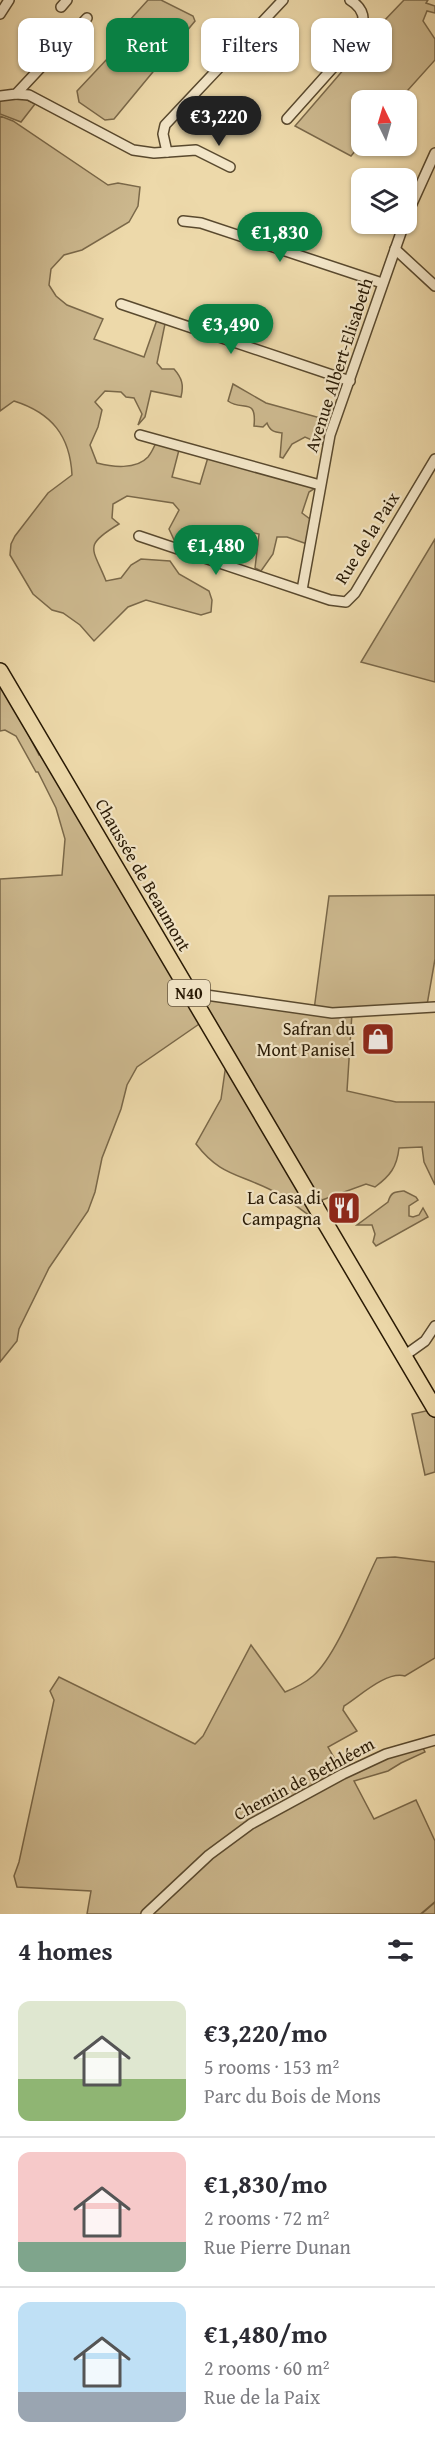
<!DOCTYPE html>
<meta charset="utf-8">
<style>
:root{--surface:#fff;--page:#f2f2f3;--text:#2b2b33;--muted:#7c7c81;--line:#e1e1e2;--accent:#0b8043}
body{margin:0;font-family:"Gentium Book Plus",serif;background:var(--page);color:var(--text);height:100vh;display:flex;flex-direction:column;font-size:22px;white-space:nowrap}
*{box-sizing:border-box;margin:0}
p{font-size:20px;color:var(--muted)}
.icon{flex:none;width:33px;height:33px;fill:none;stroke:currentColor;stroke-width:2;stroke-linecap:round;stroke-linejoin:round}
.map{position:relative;height:1914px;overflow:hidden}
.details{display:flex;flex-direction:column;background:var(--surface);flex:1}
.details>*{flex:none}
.hud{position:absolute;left:18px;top:18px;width:399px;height:54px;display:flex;gap:12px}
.needle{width:39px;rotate:355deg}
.buttons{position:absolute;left:351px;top:90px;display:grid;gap:12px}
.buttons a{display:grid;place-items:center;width:66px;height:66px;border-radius:12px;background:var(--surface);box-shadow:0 2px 4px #0004;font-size:30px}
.price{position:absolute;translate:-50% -51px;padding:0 14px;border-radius:21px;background:var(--accent);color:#fff;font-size:20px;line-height:39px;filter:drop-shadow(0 2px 3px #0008)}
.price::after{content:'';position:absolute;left:50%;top:36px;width:18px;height:14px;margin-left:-9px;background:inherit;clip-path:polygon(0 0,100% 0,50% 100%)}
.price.on{background:#222;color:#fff}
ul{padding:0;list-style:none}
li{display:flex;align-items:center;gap:18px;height:150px;padding:0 18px}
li+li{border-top:2px solid var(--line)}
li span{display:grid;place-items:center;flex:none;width:168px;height:120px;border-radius:12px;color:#555}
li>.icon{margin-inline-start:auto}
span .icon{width:72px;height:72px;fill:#fffc;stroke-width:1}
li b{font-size:26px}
h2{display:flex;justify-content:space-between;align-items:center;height:72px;padding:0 18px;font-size:26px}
.pill{padding:0 21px;border-radius:12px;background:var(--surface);box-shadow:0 2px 4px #0004;font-size:21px;line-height:54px}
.pill.on{background:var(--accent);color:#fff}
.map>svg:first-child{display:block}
</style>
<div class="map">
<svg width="435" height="1914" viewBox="0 0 435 1914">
<rect width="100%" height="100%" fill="#edd9aa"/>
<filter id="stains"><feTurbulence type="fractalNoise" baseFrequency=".00333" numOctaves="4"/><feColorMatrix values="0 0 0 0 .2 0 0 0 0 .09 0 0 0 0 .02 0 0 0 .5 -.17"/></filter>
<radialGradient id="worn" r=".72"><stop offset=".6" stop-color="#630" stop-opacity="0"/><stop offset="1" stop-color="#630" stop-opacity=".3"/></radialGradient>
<g fill="#ccb88e" stroke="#7a6849" stroke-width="1.5">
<polygon points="148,0 161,0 193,16 195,21 114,119 105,120 79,102 77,91 124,41 118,33"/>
<polygon points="404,0 428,0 426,3 435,6 435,13 427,11 423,21 435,39 435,60 399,100 362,100 361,144 351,156 295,126 382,25 383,22"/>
<polygon points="0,99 25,99 35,104 21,122 0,114"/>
<path d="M0 116 13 121 108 185 118 183 140 187 138 206 129 222 82 250 64 255 51 269 49 285 56 296 67 305 103 319 94 339 144 357 158 317 166 319 157 363 162 369H174C182 378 184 385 181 397L151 391 145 417 138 425 142 414 134 398 126 397 121 392 105 391 95 402 102 410 98 427 90 445 97 463C112 467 136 470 148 457 152 452 155 445 157 440L180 446 172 477 200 484 209 454 320 485 309 492 302 513 314 522 310 545 287 537H277L273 554 261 571 255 568 259 534 230 528 222 538 226 551 219 556 175 542 169 529 179 510 173 503 127 496 113 504 112 518 119 524C82 546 93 548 106 581L121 578 131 565 141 559 170 561 179 574 209 591 212 600 211 612 201 615 146 600 128 607 94 641 80 625 63 613 52 610 33 594 10 555 11 544 15 536 48 493 72 475C70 436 52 413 14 401L0 411Z"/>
<path d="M233 384 266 403 335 422 328 447 305 437 292 444 283 458 280 457 282 433C274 432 270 431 267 423L263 427 254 426C257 396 242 412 228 401Z"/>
<polygon points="435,539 435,682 361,662"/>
<path d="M0 680 39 755 47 750 191 995 314 1010 329 896 435 895V959L427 1005 352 1013 347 1091 396 1102H435V1185L424 1162 422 1147 399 1148C397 1167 390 1176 375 1187L366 1184 314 1203 330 1231C310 1217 290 1199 269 1189 236 1173 220 1175 196 1144L221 1099 227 1057 205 1020 137 1067 127 1085 121 1109 102 1158 95 1192 88 1211 49 1268 19 1329 17 1341 0 1362V879L62 875 65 839 56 808 38 772H36L16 736 5 730 0 731Z"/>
<path d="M404 1191 416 1197 418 1200 409 1206V1216L413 1217 419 1215 423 1208 428 1217 376 1246 373 1242 375 1234 372 1225H357L388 1202C391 1192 394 1192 404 1191Z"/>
<polygon points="435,1409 435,1472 425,1475 412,1414"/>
<path d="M395 1557 435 1562V1658L405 1676C386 1671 360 1696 344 1706L343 1710 357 1731 328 1747 343 1773 379 1758 423 1748 425 1752 401 1763 388 1771 354 1781 374 1819 416 1800 435 1841V1914H87L91 1891 17 1887 14 1876 19 1862 54 1700 50 1691 59 1677 195 1744 203 1736 251 1645 285 1692C295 1688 305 1683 313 1676 337 1655 362 1588 377 1558Z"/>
</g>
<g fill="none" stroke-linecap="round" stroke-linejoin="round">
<polyline stroke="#766546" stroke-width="2" points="421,1914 435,1902"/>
<defs>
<g id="street">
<polyline points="61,7 67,0"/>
<polyline points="0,14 9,0"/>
<polyline points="16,94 29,95 133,150 154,153 196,150 230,167"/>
<polyline points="0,96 16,94 87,18"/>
<path d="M287 119 354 44C365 28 369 11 350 0"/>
<polyline points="167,152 163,134 165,125 283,0"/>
<polyline points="406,217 435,153"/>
<polyline points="183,221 201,223 382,283"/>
<polyline points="395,249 435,286"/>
<polyline points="121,304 350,381"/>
<polyline points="140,435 320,485"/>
<polyline points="139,536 330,600 346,602 355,593 435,459"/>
<polyline points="302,590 330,435 404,224"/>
<polyline points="191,995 199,994 332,1013 435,1007"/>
<polyline points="404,1356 425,1341 435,1326"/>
<polyline points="146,1914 209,1855 251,1824 343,1774 386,1754 435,1740"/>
</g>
<polyline id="primary" points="0,671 435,1409"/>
</defs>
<use href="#street" stroke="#59492e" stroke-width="12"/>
<use href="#primary" stroke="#281904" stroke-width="18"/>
<use href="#street" stroke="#f3e6c8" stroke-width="9"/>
<use href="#primary" stroke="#edd9aa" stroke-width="15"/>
</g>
<defs>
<symbol id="shop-square" viewBox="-11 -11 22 22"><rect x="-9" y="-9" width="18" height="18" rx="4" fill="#8f2418" stroke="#f3e6c8"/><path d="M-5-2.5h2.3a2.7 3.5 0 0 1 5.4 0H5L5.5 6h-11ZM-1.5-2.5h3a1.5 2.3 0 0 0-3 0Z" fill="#fff"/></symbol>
<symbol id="restaurant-square" viewBox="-11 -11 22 22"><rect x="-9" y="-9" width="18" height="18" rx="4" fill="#8f2418" stroke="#f3e6c8"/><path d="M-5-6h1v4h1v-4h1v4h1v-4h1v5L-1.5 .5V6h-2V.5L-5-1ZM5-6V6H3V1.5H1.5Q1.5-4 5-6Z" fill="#fff"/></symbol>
</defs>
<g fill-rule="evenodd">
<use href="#shop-square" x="359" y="1020" width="38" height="38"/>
<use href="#restaurant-square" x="325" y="1189" width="38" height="38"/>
</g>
<g text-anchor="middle" stroke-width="4.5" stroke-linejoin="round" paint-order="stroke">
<rect fill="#f3e6c8" stroke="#65563f" stroke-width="1.5" x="168" y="980" width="42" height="26" rx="4.5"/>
<g font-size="16" font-weight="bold" fill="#281904">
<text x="189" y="999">N40</text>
</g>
<g font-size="18" fill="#281904" stroke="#f3e6c8">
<text transform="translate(339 365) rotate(-72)" y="6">Avenue Albert-Elisabeth</text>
<text transform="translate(367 538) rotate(-58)" y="6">Rue de la Paix</text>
<text transform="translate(143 875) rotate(60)" y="6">Chaussée de Beaumont</text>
<text transform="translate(304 1779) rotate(-28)" y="6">Chemin de Bethléem</text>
</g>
<g font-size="18" fill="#281904" stroke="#f3e6c8" text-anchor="end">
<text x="355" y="1035">Safran du<tspan x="355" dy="21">Mont Panisel</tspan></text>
<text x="321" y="1204">La Casa di<tspan x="321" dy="21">Campagna</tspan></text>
</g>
</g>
<rect width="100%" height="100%" filter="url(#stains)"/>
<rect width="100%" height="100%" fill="url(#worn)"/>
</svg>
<div class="buttons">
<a><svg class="needle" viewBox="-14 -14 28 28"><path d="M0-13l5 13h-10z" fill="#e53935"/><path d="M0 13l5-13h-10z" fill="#7c7c81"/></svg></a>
<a><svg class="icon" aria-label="layers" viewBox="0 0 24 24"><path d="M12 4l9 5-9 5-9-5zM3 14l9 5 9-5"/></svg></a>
</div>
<b class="price on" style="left:219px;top:147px">€3,220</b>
<b class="price" style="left:280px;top:263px">€1,830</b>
<b class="price" style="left:231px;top:355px">€3,490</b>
<b class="price" style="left:216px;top:576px">€1,480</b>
<div class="hud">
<a class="pill">Buy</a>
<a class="pill on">Rent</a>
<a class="pill">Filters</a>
<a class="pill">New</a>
</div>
</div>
<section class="details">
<h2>4 homes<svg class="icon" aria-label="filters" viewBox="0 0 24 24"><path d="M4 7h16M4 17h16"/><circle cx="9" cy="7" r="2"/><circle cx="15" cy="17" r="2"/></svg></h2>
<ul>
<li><span style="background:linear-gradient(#dfe7d0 65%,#8fb573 0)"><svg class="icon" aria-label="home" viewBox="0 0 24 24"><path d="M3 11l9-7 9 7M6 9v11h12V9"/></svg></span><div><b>€3,220/mo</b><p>5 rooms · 153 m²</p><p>Parc du Bois de Mons</p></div></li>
<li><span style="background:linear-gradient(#f6c9c9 75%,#7fa58c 0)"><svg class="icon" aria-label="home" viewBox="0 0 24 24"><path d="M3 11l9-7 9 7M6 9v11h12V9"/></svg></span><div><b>€1,830/mo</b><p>2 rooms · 72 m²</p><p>Rue Pierre Dunan</p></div></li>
<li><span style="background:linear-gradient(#bfe0f5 75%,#9aa5b1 0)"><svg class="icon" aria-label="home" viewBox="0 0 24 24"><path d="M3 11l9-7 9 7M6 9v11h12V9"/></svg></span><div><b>€1,480/mo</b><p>2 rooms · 60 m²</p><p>Rue de la Paix</p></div></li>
</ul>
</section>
